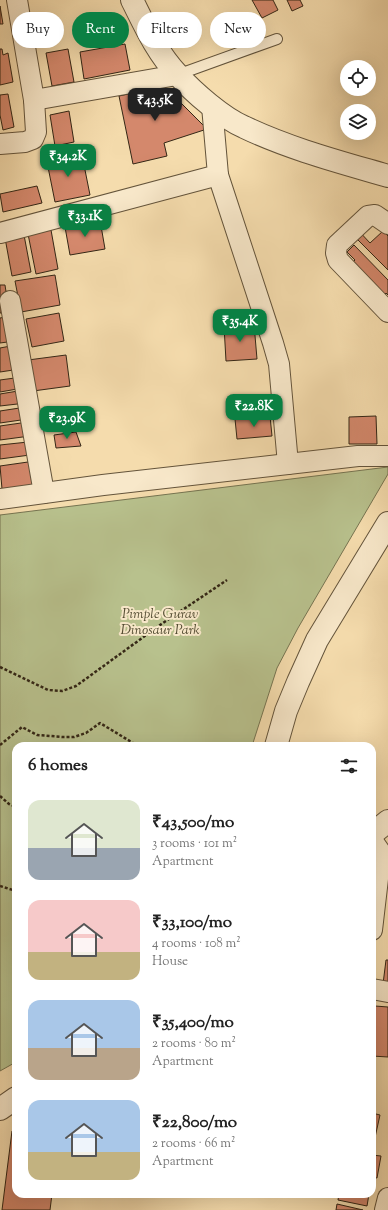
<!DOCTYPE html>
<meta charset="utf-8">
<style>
:root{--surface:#fff;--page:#f6f6f6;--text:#222;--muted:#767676;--accent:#0b8043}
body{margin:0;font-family:"Sorts Mill Goudy",serif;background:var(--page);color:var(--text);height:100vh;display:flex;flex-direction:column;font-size:15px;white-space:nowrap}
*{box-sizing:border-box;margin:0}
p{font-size:13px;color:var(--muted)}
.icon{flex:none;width:22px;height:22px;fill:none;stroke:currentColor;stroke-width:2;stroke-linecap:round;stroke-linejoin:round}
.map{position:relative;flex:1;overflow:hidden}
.side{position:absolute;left:12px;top:742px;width:364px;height:456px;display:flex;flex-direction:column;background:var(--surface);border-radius:12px;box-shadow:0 4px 16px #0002}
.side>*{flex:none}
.banner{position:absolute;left:12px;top:12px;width:364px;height:36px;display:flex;gap:8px}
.fabs{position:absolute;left:340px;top:60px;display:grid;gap:8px}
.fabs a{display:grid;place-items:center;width:36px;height:36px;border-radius:50%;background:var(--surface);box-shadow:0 4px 16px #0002;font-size:20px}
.price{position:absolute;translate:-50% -34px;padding:0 9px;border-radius:8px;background:var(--accent);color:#fff;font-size:13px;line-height:26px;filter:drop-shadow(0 1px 2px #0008)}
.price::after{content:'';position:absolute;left:50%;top:24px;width:12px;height:9px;margin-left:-6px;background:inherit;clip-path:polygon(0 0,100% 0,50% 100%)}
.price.active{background:#222;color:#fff}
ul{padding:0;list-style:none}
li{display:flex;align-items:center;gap:12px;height:100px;padding:0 16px}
li span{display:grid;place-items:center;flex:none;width:112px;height:80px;border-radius:12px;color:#555}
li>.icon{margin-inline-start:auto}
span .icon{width:48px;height:48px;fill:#fffc;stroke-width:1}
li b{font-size:17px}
h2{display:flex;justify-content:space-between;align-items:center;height:48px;padding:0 16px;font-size:17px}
.pill{padding:0 14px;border-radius:18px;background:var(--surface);box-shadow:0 4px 16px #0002;font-size:14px;line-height:36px}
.pill.active{background:var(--accent);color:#fff}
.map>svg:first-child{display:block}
</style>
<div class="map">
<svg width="388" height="1210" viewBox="0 0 388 1210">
<rect width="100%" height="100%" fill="#f5dcad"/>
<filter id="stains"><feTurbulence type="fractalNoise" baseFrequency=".005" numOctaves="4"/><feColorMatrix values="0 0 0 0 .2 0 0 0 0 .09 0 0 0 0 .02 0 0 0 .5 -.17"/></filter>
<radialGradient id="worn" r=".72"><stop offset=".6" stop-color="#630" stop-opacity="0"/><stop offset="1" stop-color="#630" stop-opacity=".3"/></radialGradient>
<polygon fill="#b8c18d" stroke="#767451" points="388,467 388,474 298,628 277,668 252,746 16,746 16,1062 0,1071 0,515"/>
<g fill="#d4886c" stroke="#332615">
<polygon points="252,0 273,0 278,10 262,18"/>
<polygon points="287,0 300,0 303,6 292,11"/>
<polygon points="0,6 3,24 0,24"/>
<polygon points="125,44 130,70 84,79 80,52"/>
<polygon points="0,49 2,49 3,55 8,53 13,82 0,85"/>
<polygon points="68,49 74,82 52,86 46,53"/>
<polygon points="164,86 207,129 164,143 167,156 133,164 119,96"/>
<polygon points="8,94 14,127 3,130 0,115 0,95"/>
<polygon points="69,111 74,142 55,146 50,115"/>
<polygon points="82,155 90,195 55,202 47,162"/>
<polygon points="37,186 42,203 3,212 0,194"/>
<polygon points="100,220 105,249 70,255 65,227"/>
<polygon points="357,229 370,243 383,231 388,236 388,270 352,234"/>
<polygon points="51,230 58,269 36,274 28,234"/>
<polygon points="24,235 31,272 12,276 5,238"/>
<polygon points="354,245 388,280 388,295 386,293 383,296 351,264 355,260 347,252"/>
<polygon points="55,275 60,305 21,312 15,281"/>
<polygon points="0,285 5,285 9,312 0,313"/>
<polygon points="59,313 64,341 32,347 26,319"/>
<polygon points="11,316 15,341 0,343 0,318"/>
<polygon points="254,324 257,359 226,361 224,326"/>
<polygon points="16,345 20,369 0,372 0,348"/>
<polygon points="66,355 70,386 33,391 28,360"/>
<polygon points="22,377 23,388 0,392 0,380"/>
<polygon points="24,390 26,403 0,406 0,394"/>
<polygon points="26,407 28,419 0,423 0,411"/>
<polygon points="270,416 272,436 237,439 235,419"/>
<polygon points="376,416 377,444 349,444 349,417"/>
<polygon points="28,422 30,436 0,440 0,426"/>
<polygon points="76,432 81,446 56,448 54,435"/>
<polygon points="28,442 30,455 0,459 0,445"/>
<polygon points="35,461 38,485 2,489 0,466"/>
<polygon points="386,960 388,960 388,985 383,984"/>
<polygon points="375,1006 388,1007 388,1057 372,1056"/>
<polygon points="372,1113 380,1115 374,1142 372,1142"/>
<polygon points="12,1131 16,1132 16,1194 52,1194 50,1210 2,1210"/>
<polygon points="372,1155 381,1156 377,1178 372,1177"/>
<polygon points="339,1194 369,1194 367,1206 338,1200"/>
<polygon points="337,1204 363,1210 336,1210"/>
</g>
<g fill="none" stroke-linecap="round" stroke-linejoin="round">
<defs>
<polyline id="service" points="177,75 277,39"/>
<g id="minor">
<polyline points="17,0 34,100 177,75"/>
<polyline points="0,144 25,142 33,139 36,132 34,100"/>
<polyline points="218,175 273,343 279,364 288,464"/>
<polyline points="388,224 375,215 368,216 337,245 336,253 338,260 388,312"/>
<polyline points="0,233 218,175 212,106"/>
<polyline points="10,301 44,493"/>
<polyline points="0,499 103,485 358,456 388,456"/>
<polyline points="372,840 381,853 372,930"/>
<polyline points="372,989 388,992"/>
<polyline points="385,1210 388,1198"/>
</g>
<g id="tertiary">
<path d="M132 0C145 26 157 53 178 75 193 92 223 118 244 127 290 149 340 162 388 176"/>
<polyline points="276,746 286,711 298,682 317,640 388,523"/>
<polyline points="372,834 388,821"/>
<polyline points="0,1109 16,1098"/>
</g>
</defs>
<use href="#service" stroke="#64543b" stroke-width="12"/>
<use href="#minor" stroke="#64543b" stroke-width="22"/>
<use href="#tertiary" stroke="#64543b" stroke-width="24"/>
<g stroke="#332615" stroke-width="2.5" stroke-dasharray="3 2" stroke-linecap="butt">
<polyline points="0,667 48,690 62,691 76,686 160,625 227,580"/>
<polyline points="0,745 22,727 37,735 63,737 74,737 86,733 100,723 138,746"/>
<polyline points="0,796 9,804 16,807"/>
<polyline points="0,886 16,891"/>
</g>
<use href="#service" stroke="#f8e8ca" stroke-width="10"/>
<use href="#minor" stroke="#f8e8ca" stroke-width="20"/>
<use href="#tertiary" stroke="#f8e8ca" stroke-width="22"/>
</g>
<g text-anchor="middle" stroke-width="4" stroke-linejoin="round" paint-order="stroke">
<g font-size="14" font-style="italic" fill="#544d33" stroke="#f8e8ca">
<text x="160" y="618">Pimple Gurav<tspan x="160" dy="16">Dinosaur Park</tspan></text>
</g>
</g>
<rect width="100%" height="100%" filter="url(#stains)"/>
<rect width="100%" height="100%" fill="url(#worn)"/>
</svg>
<div class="fabs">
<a><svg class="icon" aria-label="locate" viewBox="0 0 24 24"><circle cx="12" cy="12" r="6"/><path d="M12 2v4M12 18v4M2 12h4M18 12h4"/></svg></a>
<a><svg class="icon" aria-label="layers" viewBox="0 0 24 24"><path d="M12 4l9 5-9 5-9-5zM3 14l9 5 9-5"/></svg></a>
</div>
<b class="price active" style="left:155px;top:122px">₹43.5K</b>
<b class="price" style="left:68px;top:178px">₹34.2K</b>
<b class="price" style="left:85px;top:238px">₹33.1K</b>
<b class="price" style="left:240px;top:343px">₹35.4K</b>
<b class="price" style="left:254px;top:428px">₹22.8K</b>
<b class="price" style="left:67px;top:440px">₹23.9K</b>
<div class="banner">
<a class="pill">Buy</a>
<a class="pill active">Rent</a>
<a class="pill">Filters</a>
<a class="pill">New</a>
</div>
<section class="side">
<h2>6 homes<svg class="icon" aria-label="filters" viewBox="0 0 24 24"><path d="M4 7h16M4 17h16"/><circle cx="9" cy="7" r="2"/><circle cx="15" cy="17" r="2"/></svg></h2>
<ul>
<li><span style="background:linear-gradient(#dfe7d0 60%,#9aa5b1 0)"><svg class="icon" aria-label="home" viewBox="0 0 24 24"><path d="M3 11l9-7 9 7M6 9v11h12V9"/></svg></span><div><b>₹43,500/mo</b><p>3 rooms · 101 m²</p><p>Apartment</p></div></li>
<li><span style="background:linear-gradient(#f6c9c9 65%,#c2b280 0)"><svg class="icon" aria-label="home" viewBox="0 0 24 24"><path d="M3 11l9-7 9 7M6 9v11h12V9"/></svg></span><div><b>₹33,100/mo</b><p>4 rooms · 108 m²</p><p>House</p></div></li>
<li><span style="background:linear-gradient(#a9c7e8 60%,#b9a48a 0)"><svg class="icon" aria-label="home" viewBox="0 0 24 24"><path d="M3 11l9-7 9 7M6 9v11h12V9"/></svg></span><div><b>₹35,400/mo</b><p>2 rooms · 80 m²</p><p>Apartment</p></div></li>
<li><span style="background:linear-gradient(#a9c7e8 65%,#c2b280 0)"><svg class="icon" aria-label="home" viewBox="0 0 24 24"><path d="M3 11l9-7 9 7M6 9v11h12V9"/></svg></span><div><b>₹22,800/mo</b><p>2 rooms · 66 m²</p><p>Apartment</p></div></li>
</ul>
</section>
</div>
